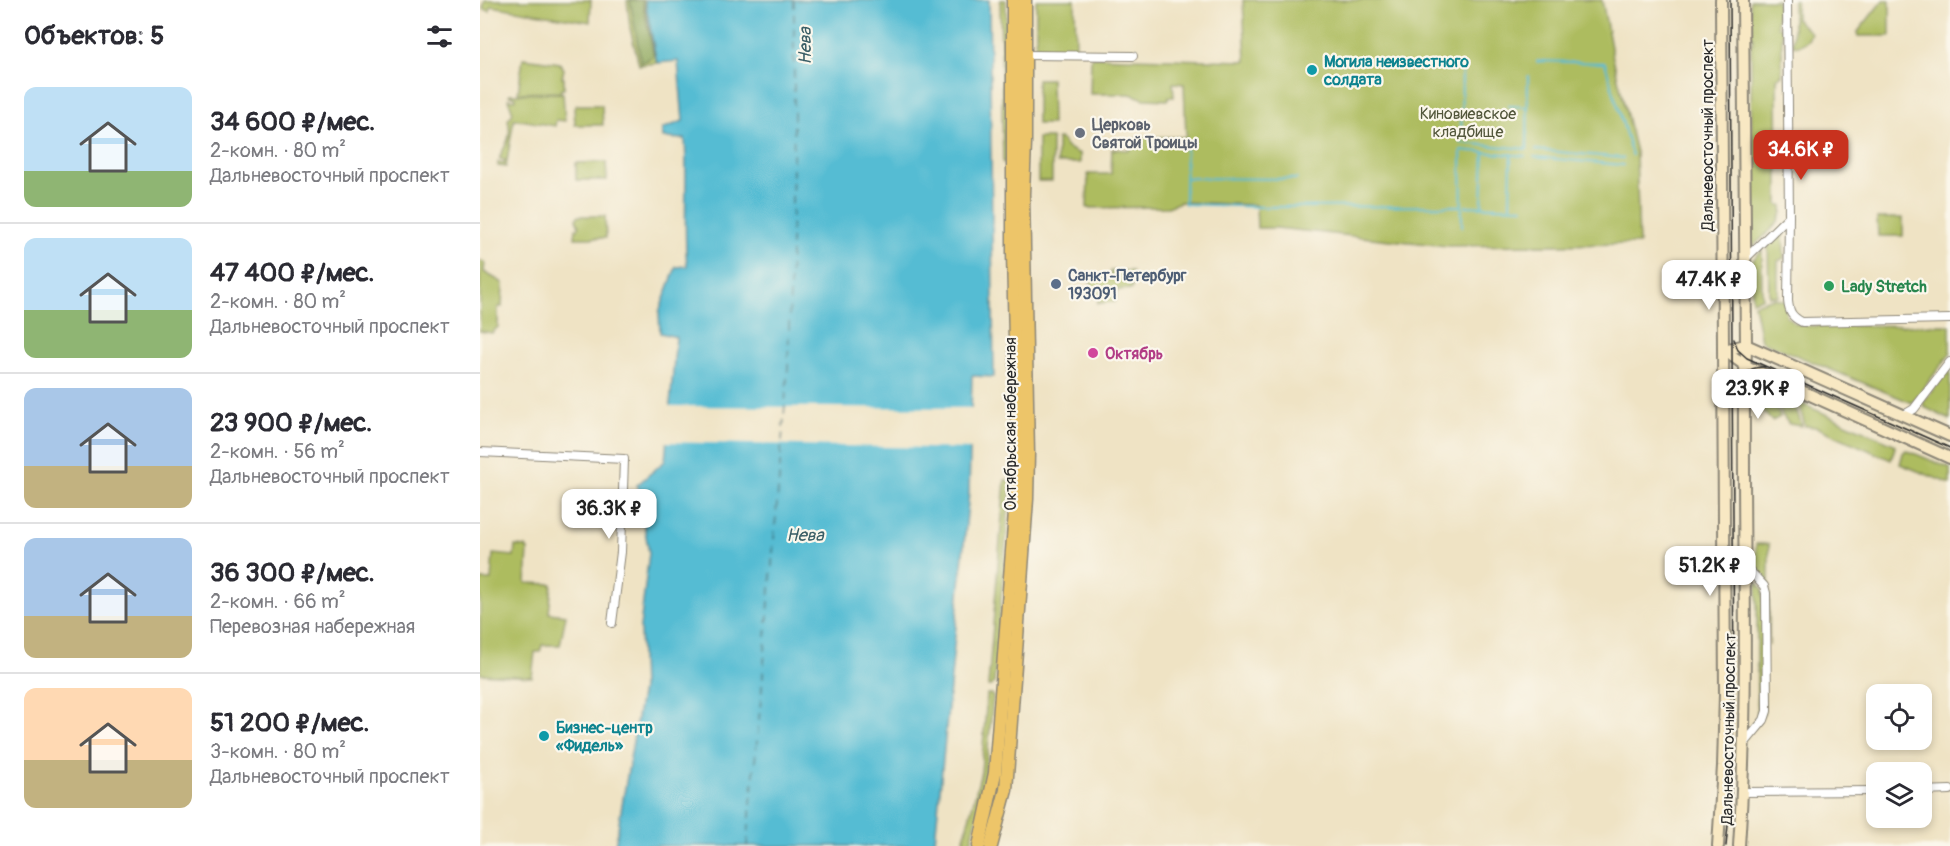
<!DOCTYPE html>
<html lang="ru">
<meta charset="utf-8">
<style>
:root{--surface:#fff;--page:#f2f2f3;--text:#2b2b33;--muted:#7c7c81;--line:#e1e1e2;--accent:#c8321e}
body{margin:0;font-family:Pangolin,sans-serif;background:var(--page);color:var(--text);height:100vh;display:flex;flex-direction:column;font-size:22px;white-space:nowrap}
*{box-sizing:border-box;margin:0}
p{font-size:20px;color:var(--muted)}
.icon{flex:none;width:33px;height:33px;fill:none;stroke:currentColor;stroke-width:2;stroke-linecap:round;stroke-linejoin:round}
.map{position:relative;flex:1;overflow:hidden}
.side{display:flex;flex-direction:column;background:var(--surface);width:480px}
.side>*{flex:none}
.tools{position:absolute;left:1386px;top:684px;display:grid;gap:12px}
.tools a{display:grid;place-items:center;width:66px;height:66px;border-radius:12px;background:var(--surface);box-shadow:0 3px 9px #0003;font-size:30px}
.price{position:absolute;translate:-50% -51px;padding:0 14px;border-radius:12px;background:#fff;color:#222;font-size:20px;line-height:39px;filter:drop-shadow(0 2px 3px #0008)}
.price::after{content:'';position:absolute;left:50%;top:36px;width:18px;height:14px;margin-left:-9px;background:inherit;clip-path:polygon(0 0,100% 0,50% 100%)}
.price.on{background:var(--accent);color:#fff}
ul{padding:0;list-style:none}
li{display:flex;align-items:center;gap:18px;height:150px;padding:0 24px}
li+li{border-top:2px solid var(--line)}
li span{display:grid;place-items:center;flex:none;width:168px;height:120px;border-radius:12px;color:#555}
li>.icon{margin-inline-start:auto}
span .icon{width:72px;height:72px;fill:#fffc;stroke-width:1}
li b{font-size:26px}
h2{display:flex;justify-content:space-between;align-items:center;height:72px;padding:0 24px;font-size:26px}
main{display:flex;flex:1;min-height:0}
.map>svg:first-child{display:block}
</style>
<main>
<section class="side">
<h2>Объектов: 5<svg class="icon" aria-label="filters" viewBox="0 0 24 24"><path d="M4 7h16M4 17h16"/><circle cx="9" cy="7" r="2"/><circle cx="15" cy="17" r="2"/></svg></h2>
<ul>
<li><span style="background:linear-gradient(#bfe0f5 70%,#8fb573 0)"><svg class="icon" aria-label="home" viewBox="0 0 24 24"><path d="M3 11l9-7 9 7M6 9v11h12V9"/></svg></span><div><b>34 600 ₽/мес.</b><p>2-комн. · 80 m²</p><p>Дальневосточный проспект</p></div></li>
<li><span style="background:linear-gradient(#bfe0f5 60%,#8fb573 0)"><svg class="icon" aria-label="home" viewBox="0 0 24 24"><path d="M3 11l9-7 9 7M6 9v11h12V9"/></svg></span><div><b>47 400 ₽/мес.</b><p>2-комн. · 80 m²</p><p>Дальневосточный проспект</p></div></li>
<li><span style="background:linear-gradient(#a9c7e8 65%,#c2b280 0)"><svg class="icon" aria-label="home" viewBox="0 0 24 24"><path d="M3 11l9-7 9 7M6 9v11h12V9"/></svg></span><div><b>23 900 ₽/мес.</b><p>2-комн. · 56 m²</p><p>Дальневосточный проспект</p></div></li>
<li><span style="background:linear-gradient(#a9c7e8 65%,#c2b280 0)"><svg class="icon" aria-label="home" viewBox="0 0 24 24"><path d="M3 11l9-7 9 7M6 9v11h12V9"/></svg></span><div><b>36 300 ₽/мес.</b><p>2-комн. · 66 m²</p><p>Перевозная набережная</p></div></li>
<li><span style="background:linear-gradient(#ffd9b3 60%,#c2b280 0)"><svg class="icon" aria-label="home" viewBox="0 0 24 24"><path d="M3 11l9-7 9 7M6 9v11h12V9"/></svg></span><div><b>51 200 ₽/мес.</b><p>3-комн. · 80 m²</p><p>Дальневосточный проспект</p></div></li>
</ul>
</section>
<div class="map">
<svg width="1470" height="846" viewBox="0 0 1470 846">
<rect width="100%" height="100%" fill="#fbf7ec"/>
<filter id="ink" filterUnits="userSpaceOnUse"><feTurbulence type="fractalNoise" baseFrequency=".0167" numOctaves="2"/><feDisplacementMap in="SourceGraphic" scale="12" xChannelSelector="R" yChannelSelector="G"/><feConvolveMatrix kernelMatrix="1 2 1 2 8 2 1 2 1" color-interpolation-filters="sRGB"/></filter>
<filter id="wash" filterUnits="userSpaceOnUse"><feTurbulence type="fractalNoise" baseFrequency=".008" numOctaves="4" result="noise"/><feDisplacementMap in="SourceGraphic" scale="24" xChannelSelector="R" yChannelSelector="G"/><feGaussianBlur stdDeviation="1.35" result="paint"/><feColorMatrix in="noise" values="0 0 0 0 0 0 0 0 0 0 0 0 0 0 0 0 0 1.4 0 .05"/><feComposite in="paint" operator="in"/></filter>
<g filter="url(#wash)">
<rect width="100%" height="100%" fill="#efe3c4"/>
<g fill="#adbc5f" stroke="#6c7445" stroke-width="1.5">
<polygon points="5,0 111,0 110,22 11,6 10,11 3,9"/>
<polygon points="147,0 164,0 177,63 159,65 150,28"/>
<polygon points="520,0 526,0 528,158 528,160 523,163"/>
<polygon points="556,0 595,0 596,50 556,51"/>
<polygon points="763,0 1122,0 1133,58 1156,152 1159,244 967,246 796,228 777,228 776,205 700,202 688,207 607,208 608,174 631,174 632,149 650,150 651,141 660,137 706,137 704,84 693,83 694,97 689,97 688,100 665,99 650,94 610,94 611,57 766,61"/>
<path d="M1270 0H1297V27L1301 28 1302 30V75L1297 78 1298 205H1302C1306 221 1283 237 1272 247L1271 43H1273V37H1271Z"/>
<polygon points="1313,0 1316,0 1316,19 1331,33 1328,40 1319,46 1313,45"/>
<polygon points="1403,0 1410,0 1410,36 1378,36 1377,33"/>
<polygon points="43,58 80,63 84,69 82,78 84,78 84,89 81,89 81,92 38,93"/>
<polygon points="557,79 571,79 572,124 557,124"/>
<path d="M83 93 85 121 76 120 75 126 34 119 26 167 18 166V162L24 163 25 160 20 159V156C27 143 32 135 28 120L33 113 28 99 35 100 36 97 29 95 30 94Z"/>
<polygon points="97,105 122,105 123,125 95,125 94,108"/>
<rect x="558" y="138" width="14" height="43"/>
<polygon points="577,139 581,139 587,148 600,154 600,163 577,163"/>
<polygon points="126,162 127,180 96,180 96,163"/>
<polygon points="98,216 125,216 126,238 95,238 96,229 98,229 99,226 96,219"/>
<polygon points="1397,218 1423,218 1423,236 1398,236"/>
<polygon points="1303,231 1304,258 1298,261 1298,296 1289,296 1288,244 1300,232"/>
<polygon points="1282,250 1282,298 1272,301 1272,261"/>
<polygon points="0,261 5,262 4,272 23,283 22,307 18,307 18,327 12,333 0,331"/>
<polygon points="631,271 652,271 652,289 637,290 635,302 618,303 618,296 611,297 611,279 631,278"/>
<polygon points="1294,298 1306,301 1306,315 1314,323 1328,326 1470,325 1470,354 1432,403 1281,341 1274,304"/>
<polygon points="1470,368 1470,420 1444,407 1443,402"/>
<polygon points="1283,388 1290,391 1300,417 1292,421 1274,402 1275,392"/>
<polygon points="1297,394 1314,403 1322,426 1309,424 1302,415 1295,396"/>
<polygon points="1318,402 1414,444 1415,447 1411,460 1336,427 1325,426"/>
<polygon points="1426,450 1470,468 1470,484 1420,464 1423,453"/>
<polygon points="525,480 531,480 514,683 511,686 508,686"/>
<polygon points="1276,544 1289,544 1289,645 1287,587 1277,574"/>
<polygon points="35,546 46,547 48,550 46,583 72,584 69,613 86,615 80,645 62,645 60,652 55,652 52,677 0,674 0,580 11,580 13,554 34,556"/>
<polygon points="1277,581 1283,590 1284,713 1277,724"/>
<polygon points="507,694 511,694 513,697 504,790 490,846 482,846 501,772"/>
</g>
<polygon fill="#8aa456" stroke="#5a6840" stroke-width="1.5" points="150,0 162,0 174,56 161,63"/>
<path fill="#55bcd3" stroke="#40747f" stroke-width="1.5" d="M165 0H509L514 377 492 376 489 493 455 841 456 846H135L162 689 160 627 169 553 157 485 185 461 196 337 180 333 179 312 196 267 207 266C203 224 208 182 205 139L183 138 182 129 203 121 198 61 177 63Z"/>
<polygon fill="#efe3c4" points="187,406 494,408 493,449 184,442"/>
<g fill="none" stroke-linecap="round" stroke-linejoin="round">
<g stroke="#55bcd3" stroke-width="2">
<polyline points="1057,62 1059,61 1125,63 1152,155"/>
<polyline points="982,70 981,143 1047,149 1048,76"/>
<polyline points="1029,106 1048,107"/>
<polyline points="706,140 705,204 783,207 981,206"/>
<polyline points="1056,150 1143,158"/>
<polyline points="1054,157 1143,165"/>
<polyline points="706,178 817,179"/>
<polyline points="986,206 1043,208"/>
<polyline points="1002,206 1004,152"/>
<polyline points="1030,207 1031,154"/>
<polyline points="982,228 981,150 1045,156"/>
</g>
<polyline stroke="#3a5e66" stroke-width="1.5" stroke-dasharray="8 6" stroke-linecap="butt" points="267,846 282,688 308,367 314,123 314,0"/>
</g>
</g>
<g filter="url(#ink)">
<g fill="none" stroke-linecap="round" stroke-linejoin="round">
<defs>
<g id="street">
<polyline points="546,55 653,56"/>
<path d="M1309 216 1308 301C1309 312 1312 317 1322 322L1470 319"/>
<polyline points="1265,259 1309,216 1307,0"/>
<polyline points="1424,415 1434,409 1470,362"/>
<polyline points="0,452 144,459 141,552 132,623"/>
<polyline points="1264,744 1284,720 1287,711 1286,593 1284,586 1265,566"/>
<polyline points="1442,791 1470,790"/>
<polyline points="1263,792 1396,791"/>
</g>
<g id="secondary">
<polyline points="1244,350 1266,366 1470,458"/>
<polyline points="1244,350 1266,345 1470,436"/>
<polyline points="1238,846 1243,766 1245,694 1241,0"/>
<path d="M1259 846C1269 697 1263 549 1264 400 1264 382 1266 364 1266 345L1263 0"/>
</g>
<g id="primary">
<polyline points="499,846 515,773 538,473 533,253 533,0"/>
<polyline points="511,846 526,790 547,499 548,454 543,194 545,143 545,0"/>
</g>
</defs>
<use href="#street" stroke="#8d8778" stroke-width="10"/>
<use href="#secondary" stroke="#8d8778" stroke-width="14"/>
<use href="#primary" stroke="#8d8778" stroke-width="15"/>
<use href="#street" stroke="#fff" stroke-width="8"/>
<use href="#secondary" stroke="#f8e8c3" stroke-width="10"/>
<use href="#primary" stroke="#edc569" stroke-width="12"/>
<g stroke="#2b2b2b" stroke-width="1.5">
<polyline points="1254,339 1258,350 1267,358 1470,448"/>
<path d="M1256 393C1258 377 1268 366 1285 367"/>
<polyline points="1246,846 1251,794 1254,696 1250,0"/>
</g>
</g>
</g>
<g fill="#0f9aa8" stroke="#fbf7ec" stroke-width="2">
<circle cx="832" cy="70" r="6"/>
<circle cx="64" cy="736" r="6"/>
</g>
<circle fill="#6b7280" stroke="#fbf7ec" stroke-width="2" cx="600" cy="133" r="6"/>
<circle fill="#5c6f8a" stroke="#fbf7ec" stroke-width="2" cx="576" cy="284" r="6"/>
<circle fill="#2e9e5b" stroke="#fbf7ec" stroke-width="2" cx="1349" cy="286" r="6"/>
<circle fill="#d1479c" stroke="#fbf7ec" stroke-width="2" cx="613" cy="353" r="6"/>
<g text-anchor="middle" stroke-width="4.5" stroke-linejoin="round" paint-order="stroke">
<g font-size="16" font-weight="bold" fill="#0d838f" stroke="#fbf7ec" text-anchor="start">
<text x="844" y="67">Могила неизвестного<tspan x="844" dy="18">солдата</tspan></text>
<text x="76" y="733">Бизнес-центр<tspan x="76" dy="18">«Фидель»</tspan></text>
</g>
<g font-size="16" fill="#52563b" stroke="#fbf7ec">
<text x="988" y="119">Киновиевское<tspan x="988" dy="18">кладбище</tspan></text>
</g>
<g font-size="16" font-weight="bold" fill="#5b616d" stroke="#fbf7ec" text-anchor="start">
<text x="612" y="130">Церковь<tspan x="612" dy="18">Святой Троицы</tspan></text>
</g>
<g font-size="16" fill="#2b2b2b" stroke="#fbf7ec">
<text transform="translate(1227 135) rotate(-90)" y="6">Дальневосточный проспект</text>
<text transform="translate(530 424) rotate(-90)" y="6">Октябрьская набережная</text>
<text transform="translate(1248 729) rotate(-89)" y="6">Дальневосточный проспект</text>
</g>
<g font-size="16" font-weight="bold" fill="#4e5e75" stroke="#fbf7ec" text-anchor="start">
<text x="588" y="281">Санкт-Петербург<tspan x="588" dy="18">193091</tspan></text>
</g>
<g font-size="16" font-weight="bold" fill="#27864d" stroke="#fbf7ec" text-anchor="start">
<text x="1361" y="292">Lady Stretch</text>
</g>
<g font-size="16" font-weight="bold" fill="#b23c85" stroke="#fbf7ec" text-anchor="start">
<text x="625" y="359">Октябрь</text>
</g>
<g font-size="18" font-style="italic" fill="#3a5e66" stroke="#fbf7ec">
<text transform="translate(325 46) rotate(-90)" y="6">Нева</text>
<text x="325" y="541">Нева</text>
</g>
</g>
</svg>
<div class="tools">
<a><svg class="icon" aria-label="locate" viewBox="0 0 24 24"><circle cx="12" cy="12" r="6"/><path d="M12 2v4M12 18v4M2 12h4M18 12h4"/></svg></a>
<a><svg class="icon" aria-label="layers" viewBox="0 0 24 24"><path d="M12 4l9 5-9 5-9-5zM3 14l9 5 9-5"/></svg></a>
</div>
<b class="price on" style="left:1321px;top:181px">34.6K ₽</b>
<b class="price" style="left:1229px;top:311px">47.4K ₽</b>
<b class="price" style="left:1278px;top:420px">23.9K ₽</b>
<b class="price" style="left:129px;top:540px">36.3K ₽</b>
<b class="price" style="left:1230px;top:597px">51.2K ₽</b>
</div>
</main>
